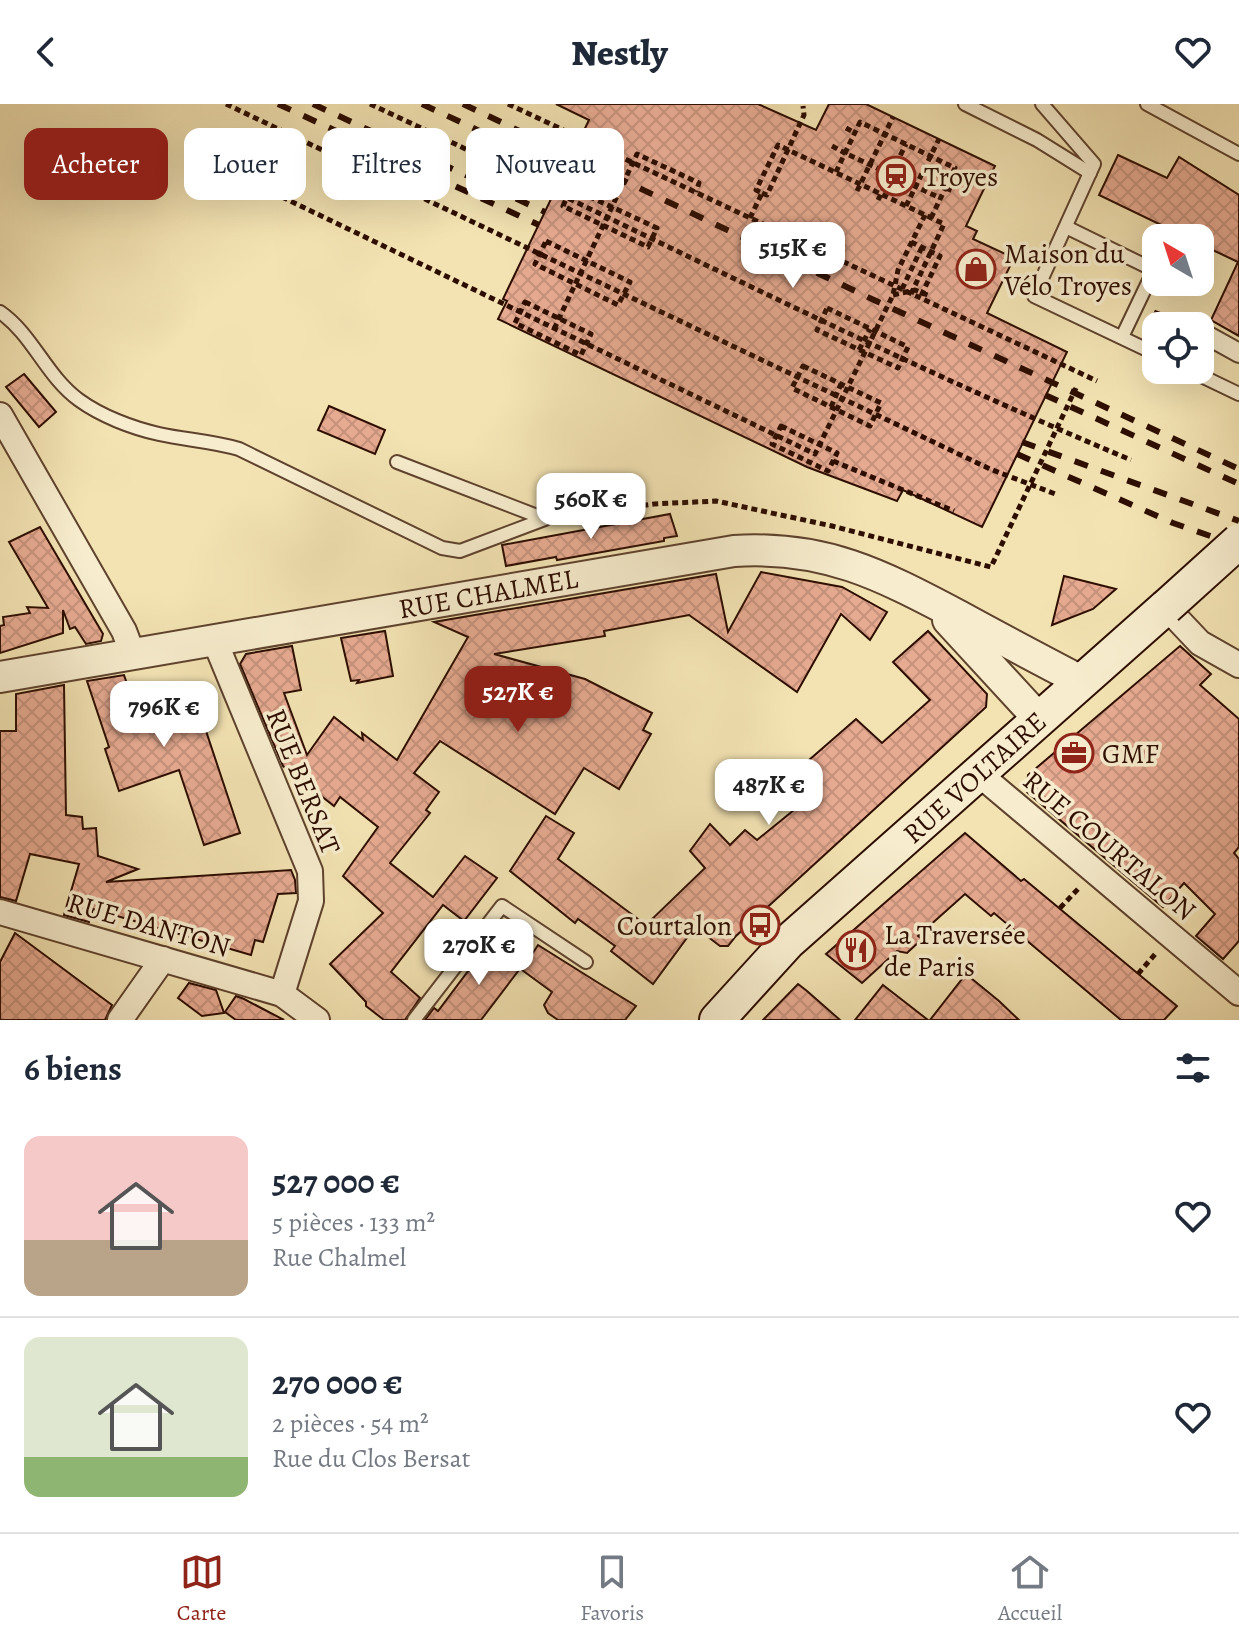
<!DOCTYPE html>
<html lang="fr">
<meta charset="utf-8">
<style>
:root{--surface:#fff;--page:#f6f6f7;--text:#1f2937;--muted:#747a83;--line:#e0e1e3;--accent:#8f2418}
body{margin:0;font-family:Alegreya,serif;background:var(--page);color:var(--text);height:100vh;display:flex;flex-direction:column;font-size:30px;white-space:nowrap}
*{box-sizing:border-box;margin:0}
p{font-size:26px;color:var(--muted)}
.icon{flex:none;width:44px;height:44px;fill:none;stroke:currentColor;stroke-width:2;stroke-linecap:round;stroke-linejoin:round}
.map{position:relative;height:916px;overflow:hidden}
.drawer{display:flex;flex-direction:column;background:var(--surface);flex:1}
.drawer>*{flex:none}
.top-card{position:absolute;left:24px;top:24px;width:800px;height:72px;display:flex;gap:16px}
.needle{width:52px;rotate:321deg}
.controls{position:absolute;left:1142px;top:120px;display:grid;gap:16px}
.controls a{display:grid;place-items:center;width:72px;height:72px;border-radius:16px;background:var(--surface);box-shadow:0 8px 32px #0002;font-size:40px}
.price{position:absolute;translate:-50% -68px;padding:0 18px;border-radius:16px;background:#fff;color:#222;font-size:26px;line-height:52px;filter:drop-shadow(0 2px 4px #0008)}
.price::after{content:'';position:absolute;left:50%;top:48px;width:24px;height:18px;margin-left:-12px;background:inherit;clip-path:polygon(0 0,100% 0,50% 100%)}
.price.current{background:var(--accent);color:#fff}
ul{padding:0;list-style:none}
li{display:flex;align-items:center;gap:24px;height:200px;padding:0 24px}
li+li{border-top:2px solid var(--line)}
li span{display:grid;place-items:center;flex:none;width:224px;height:160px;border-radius:16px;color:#555}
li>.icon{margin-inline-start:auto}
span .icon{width:96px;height:96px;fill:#fffc;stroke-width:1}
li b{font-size:34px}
h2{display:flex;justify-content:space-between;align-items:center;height:96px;padding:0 24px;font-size:34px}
.chip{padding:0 28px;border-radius:16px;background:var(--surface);box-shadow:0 8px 32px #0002;font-size:28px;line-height:72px}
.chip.current{background:var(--accent);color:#fff}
header{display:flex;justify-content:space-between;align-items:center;height:104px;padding:0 24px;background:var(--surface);font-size:36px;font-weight:800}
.tabs{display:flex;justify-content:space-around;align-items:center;height:112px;border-top:2px solid var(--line);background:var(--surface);font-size:22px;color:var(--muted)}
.tabs a{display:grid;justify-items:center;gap:4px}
.tabs .current{color:var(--accent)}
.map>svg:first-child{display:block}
</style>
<header><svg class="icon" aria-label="back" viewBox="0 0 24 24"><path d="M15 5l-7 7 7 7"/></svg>Nestly<svg class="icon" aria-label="heart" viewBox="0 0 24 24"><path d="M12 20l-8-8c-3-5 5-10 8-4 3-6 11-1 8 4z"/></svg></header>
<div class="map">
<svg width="1239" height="916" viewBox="0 0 1239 916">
<defs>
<pattern id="building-cross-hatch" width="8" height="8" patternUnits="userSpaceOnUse" patternTransform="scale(2)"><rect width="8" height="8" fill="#e7ab92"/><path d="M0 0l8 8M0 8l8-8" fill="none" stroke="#c6927c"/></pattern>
</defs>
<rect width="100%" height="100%" fill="#f3e3b3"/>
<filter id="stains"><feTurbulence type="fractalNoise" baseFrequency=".0025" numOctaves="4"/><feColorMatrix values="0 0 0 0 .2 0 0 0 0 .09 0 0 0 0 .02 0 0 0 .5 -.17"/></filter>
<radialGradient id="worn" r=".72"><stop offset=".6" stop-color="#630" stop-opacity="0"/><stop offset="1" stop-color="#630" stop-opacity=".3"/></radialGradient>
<g fill="url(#building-cross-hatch)" stroke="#2d0d00" stroke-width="2">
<polygon points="556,0 758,0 816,26 829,0 866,0 995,62 966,122 977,127 973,135 1014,154 987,209 1067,248 982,423 903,386 897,397 807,363 498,215 507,197 503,195 589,16"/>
<polygon points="1118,51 1167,74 1179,53 1239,91 1239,232 1211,216 1238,158 1200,140 1200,134 1188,134 1099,91"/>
<polygon points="24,270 56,308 39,323 6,283"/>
<polygon points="329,302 385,326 375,350 318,326"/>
<polygon points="670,410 677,432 664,434 664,437 557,456 556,453 506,462 502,441"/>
<polygon points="40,423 103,530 101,537 86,540 75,523 70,525 63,506 63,529 0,549 0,522 4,521 3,513 30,509 27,503 48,504 9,438"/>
<polygon points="761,468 842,483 887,508 870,536 841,510 797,588 689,511 604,527 605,532 494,550 585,575 652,609 643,626 651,630 619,685 584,664 555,710 440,637 414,669 439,688 426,706 430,709 390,759 433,793 465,752 497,774 464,817 443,801 391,868 420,894 405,916 384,916 366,902 366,898 330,860 383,809 343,772 378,723 340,693 334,702 283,662 240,560 246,550 292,542 301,586 284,589 307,651 334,613 363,636 362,629 397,656 468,533 434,518 716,470 728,528"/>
<polygon points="1064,472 1116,485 1093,505 1052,521"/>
<polygon points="385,527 393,572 357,579 359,576 351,577 341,534"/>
<polygon points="928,527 987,590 986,603 736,832 728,842 720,842 695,823 653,880 611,847 615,842 578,815 575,819 510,767 546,712 574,729 558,755 646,821 705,764 690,747 710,720 730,741 745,726 757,736 816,688 793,670 856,615 882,639 930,596 893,558"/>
<polygon points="1180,542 1211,570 1200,581 1239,615 1239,743 1234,749 1239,755 1239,837 1223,855 1196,832 1215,810 1184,779 1163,803 1027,688 1028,671"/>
<polygon points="124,571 133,598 190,579 240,729 204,741 179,666 119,687 105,645 109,643 87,577"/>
<polygon points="64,581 66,711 82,713 83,725 96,724 98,752 138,765 106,778 291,766 295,776 296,789 278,790 263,838 255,836 251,851 93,805 89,818 64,811 79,760 30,750 16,797 0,793 0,627 16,627 16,590"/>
<polygon points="965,729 1021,777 1024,775 1177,902 1164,916 1121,916 994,809 991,812 965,790 918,832 922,835 907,849 897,847 862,879 826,850"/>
<polygon points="15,829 112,901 105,916 0,916 0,858"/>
<polygon points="490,838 522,862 481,916 425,916 434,904 438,907"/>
<polygon points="538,841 597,878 636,902 625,916 558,916 548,909 544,901 552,888 522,866"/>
<polygon points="966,870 999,897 1019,916 930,916"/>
<polygon points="189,879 216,886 224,909 202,912 178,894"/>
<polygon points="798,880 807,887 840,916 763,916"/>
<polygon points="883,881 928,916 855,916"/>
<polygon points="236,892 244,895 284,916 236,916 225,908"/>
</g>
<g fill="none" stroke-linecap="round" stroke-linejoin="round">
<defs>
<g id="service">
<polyline points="965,0 1037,36 1090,69"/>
<polyline points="1042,0 1094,60 1034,192 1156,250"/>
<polyline points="1147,0 1239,50"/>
<polyline points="1066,123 1154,166 1122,233"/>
<polyline points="1181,178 1192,183"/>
<path d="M0 208C33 231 46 272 79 296 101 312 132 324 159 330 186 336 212 337 239 345L442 444 460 447 545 415 397 358"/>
<polyline points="1189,266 1239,290"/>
<polyline points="414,916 502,802 586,858"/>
</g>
<polyline id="pedestrian" points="1203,229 1239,249"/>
<g id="minor">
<polyline points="0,311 124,527 132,548"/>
<polyline points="1166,503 1200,539 1239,561"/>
<polyline points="214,535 310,767 311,797 282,890"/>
<polyline points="979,670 1239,889"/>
<polyline points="0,808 282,890 317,916"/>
<polyline points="120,916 163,855"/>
</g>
<g id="tertiary">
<polyline points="948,516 1039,615"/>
<path d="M0 573 734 447C826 441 883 472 961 513 1001 535 1041 556 1081 577"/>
</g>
<polyline id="secondary" points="717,916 788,838 1166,503"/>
</defs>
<use href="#service" stroke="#5e422d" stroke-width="16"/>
<use href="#pedestrian" stroke="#5e422d" stroke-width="22"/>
<use href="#minor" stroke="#5e422d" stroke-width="28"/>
<use href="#tertiary" stroke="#5e422d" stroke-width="34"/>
<use href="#secondary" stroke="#2d0d00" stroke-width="38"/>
<g stroke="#2d0d00" stroke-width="5" stroke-dasharray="6 4" stroke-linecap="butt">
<polyline points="226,0 990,365 1058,391"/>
<path d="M370 0C624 118 873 248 1131 356"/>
<polyline points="508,0 1097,277"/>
<polyline points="846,24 855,29"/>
<polyline points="832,42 845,49 836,68"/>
<polygon points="571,84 657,124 648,143 563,102"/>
<polyline points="946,84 955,88"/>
<polyline points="857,87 893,13"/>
<polyline points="762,89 767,91 804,11 803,2"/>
<polyline points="282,93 815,350 893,191 898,166 925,111"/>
<polyline points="878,96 906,40"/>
<polyline points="906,102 939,35"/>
<polyline points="750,114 762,89 756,86 778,41 944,120 911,190"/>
<polyline points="931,114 955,64 860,18 845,49 940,94"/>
<polygon points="546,137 630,178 618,201 535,160"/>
<polyline points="911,138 940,152 920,194"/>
<polyline points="902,185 922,143"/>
<polyline points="893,191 915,186 930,192"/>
<polygon points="525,198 591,230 581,251 515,219"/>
<polygon points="827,204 908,243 898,264 817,226"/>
<polyline points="1154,208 1186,222"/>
<polyline points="554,225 637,50 699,79 696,88"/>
<polyline points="859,246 870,225"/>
<polygon points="803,262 881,299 870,322 792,284"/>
<polyline points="831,303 841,280"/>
<polygon points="781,322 837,349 828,367 772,340"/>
<polyline points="833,357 954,407"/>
<polyline points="563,412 654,400 716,397 832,422 991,463 1076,284"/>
<polyline points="1060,804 1078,785"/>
<polyline points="1138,870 1156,849"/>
</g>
<use href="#service" stroke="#f7edce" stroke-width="12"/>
<use href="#pedestrian" stroke="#f7edce" stroke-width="18"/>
<use href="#minor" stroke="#f7edce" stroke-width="24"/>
<use href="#tertiary" stroke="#f7edce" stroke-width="30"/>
<use href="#secondary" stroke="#f7edce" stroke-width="34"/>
<g stroke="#2d0d00" stroke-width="6" stroke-dasharray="14 14" stroke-linecap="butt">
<polyline points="278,0 539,121"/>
<polyline points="313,0 545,108"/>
<polyline points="422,0 565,67"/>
<polyline points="463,0 874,196 1239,365"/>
<polyline points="1045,291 1239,380"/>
<polyline points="1022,338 1239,417"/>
<polyline points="1017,350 1173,419 1239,442"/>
</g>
<defs>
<polyline id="secondary-bridge" points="1166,503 1239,437"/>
</defs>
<use href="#secondary-bridge" stroke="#2d0d00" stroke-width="38" stroke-linecap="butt"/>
<use href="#secondary-bridge" stroke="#f7edce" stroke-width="34"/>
</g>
<defs>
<symbol id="station-ring" viewBox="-11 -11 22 22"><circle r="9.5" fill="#f7edce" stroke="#8f2418" stroke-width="1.5"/><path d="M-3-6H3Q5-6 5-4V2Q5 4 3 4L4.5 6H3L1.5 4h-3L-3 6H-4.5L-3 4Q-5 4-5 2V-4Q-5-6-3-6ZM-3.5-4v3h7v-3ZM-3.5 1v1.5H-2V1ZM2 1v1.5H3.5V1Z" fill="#8f2418"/></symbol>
<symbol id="shop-ring" viewBox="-11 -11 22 22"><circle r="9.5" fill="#f7edce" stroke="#8f2418" stroke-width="1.5"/><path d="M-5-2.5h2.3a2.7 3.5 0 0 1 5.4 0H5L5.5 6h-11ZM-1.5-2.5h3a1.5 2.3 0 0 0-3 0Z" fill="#8f2418"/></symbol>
<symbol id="office-ring" viewBox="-11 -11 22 22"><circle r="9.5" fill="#f7edce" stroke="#8f2418" stroke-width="1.5"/><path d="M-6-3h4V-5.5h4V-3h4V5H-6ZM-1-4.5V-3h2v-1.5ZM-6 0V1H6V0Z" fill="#8f2418"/></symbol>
<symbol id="bus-ring" viewBox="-11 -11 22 22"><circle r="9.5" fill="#f7edce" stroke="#8f2418" stroke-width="1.5"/><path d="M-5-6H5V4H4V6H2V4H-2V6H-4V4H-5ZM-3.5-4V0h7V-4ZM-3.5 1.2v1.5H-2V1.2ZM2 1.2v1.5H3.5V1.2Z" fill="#8f2418"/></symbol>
<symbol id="restaurant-ring" viewBox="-11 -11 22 22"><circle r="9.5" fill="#f7edce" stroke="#8f2418" stroke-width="1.5"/><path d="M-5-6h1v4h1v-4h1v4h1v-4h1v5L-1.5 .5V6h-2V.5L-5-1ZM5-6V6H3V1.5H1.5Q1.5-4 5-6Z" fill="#8f2418"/></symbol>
</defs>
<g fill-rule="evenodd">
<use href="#station-ring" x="874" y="50" width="44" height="44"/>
<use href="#shop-ring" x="954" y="143" width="44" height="44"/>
<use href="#office-ring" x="1052" y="627" width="44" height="44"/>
<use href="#bus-ring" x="738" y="799" width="44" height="44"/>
<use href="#restaurant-ring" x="834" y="824" width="44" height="44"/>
</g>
<g text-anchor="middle" stroke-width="7" stroke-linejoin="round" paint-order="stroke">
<g font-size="28" fill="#2d0d00" stroke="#f7edce" text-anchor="start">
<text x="924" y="82">Troyes</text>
<text x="1004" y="159">Maison du<tspan x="1004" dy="32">Vélo Troyes</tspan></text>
<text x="1102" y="659">GMF</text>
<text x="732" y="831" text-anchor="end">Courtalon</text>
<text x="884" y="840">La Traversée<tspan x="884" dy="32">de Paris</tspan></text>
</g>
<g font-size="28" fill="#2d0d00" stroke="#f7edce">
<text transform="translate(488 489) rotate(-10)" y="10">RUE CHALMEL</text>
<text transform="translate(974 673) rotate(-42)" y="10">RUE VOLTAIRE</text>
<text transform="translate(304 677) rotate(68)" y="10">RUE BERSAT</text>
<text transform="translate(1110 741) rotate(40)" y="10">RUE COURTALON</text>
<text transform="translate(149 820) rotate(16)" y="10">RUE DANTON</text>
</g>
</g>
<rect width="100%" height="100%" filter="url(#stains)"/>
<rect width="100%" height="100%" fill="url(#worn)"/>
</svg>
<div class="controls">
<a><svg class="needle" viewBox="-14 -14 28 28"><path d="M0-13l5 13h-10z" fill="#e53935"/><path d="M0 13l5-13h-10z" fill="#747a83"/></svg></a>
<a><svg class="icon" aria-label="locate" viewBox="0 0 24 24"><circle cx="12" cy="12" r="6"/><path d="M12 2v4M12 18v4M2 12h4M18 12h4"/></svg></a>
</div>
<b class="price" style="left:793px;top:186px">515K €</b>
<b class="price" style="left:591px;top:437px">560K €</b>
<b class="price current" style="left:518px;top:630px">527K €</b>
<b class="price" style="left:164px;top:645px">796K €</b>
<b class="price" style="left:769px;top:723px">487K €</b>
<b class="price" style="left:479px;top:883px">270K €</b>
<div class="top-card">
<a class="chip current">Acheter</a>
<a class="chip">Louer</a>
<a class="chip">Filtres</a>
<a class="chip">Nouveau</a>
</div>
</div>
<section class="drawer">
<h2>6 biens<svg class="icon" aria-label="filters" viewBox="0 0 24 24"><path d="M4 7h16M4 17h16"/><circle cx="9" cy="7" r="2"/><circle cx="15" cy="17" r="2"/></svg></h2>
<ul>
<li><span style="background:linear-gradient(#f6c9c9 65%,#b9a48a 0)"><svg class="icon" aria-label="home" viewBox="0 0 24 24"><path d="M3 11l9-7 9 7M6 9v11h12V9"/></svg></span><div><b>527 000 €</b><p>5 pièces · 133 m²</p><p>Rue Chalmel</p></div><svg class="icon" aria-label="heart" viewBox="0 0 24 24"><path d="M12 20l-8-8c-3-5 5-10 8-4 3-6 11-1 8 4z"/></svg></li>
<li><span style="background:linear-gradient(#dfe7d0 75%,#8fb573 0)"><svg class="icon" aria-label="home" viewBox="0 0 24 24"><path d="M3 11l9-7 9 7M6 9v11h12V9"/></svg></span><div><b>270 000 €</b><p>2 pièces · 54 m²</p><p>Rue du Clos Bersat</p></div><svg class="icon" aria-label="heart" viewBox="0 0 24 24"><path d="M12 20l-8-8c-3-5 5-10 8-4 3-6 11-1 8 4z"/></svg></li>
</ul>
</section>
<nav class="tabs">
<a class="current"><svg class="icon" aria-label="map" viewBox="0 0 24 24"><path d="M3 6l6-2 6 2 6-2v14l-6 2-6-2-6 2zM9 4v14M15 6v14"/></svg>Carte</a>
<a><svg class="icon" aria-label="saved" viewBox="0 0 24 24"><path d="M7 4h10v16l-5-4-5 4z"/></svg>Favoris</a>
<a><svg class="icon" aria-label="home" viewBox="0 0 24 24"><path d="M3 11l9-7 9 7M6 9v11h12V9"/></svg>Accueil</a>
</nav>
